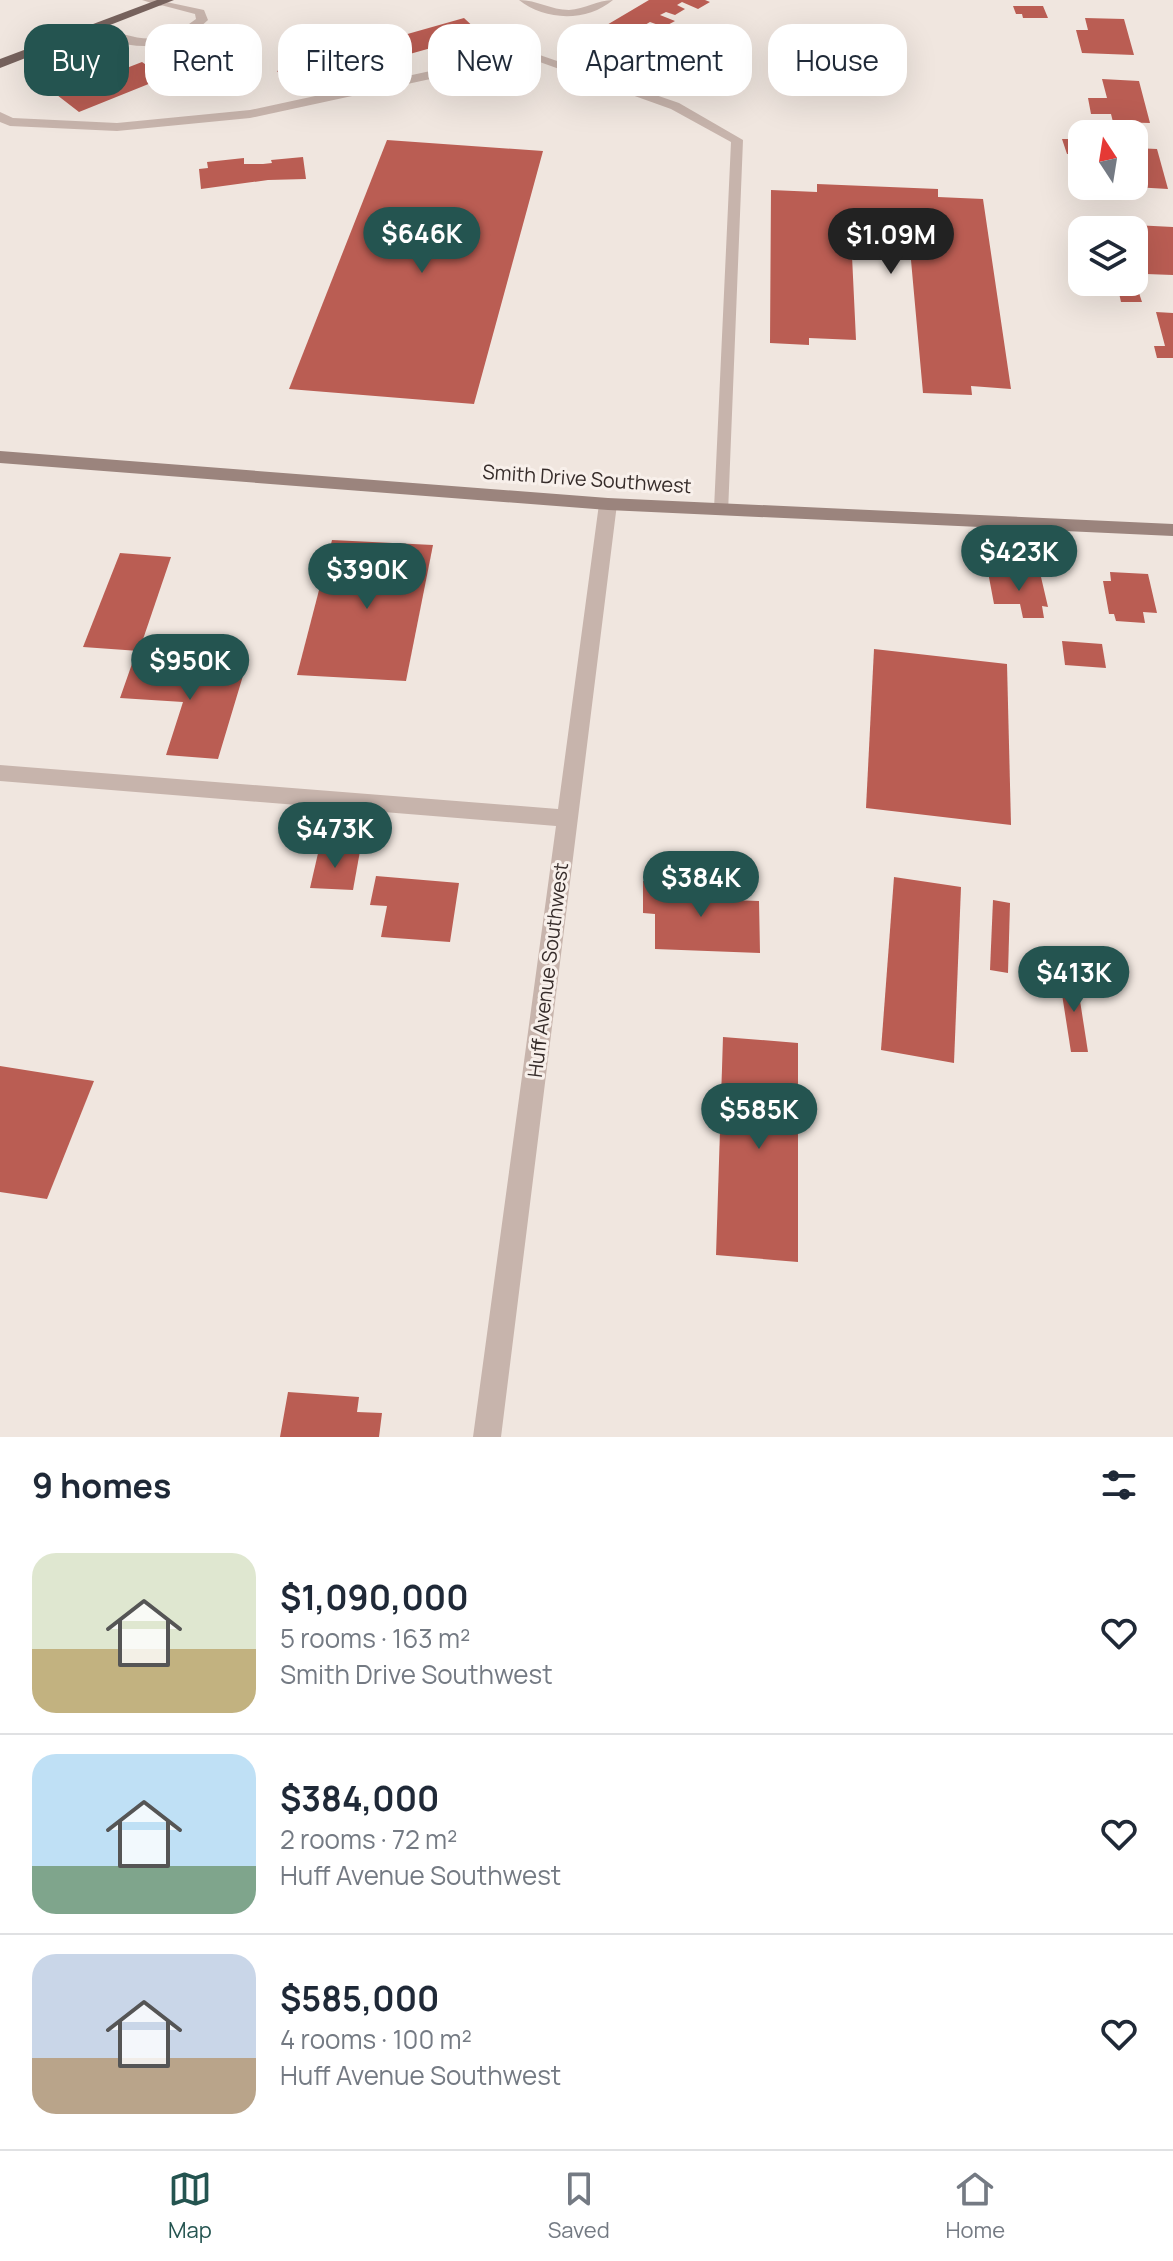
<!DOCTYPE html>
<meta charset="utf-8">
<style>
:root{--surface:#fff;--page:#f2f2f3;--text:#1f2937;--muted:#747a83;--line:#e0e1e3;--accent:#245450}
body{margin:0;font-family:Manrope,sans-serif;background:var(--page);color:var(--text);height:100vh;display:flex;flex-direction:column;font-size:30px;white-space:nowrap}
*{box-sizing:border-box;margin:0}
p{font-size:26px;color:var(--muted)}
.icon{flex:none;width:44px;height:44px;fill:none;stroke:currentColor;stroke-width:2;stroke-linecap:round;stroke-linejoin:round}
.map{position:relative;height:1437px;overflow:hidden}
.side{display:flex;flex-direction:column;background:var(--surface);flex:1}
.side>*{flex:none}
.hud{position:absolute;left:24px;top:24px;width:1126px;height:72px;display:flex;gap:16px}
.needle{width:52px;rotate:348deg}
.tools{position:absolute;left:1068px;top:120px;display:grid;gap:16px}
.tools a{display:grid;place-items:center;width:80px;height:80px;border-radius:16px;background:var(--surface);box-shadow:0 8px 32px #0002;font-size:40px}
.price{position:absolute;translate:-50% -68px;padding:0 18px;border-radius:28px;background:var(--accent);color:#fff;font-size:26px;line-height:52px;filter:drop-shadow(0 2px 4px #0008)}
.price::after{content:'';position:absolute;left:50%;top:48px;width:24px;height:18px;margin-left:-12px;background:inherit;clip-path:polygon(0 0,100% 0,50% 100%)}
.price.active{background:#222;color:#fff}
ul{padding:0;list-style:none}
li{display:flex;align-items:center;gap:24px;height:200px;padding:0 32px}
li+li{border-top:2px solid var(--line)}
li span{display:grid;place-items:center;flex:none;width:224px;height:160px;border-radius:24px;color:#555}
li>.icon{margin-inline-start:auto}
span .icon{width:96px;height:96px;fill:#fffc;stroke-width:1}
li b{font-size:34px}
h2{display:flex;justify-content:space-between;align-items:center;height:96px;padding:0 32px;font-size:34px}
.tag{padding:0 28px;border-radius:24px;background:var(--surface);box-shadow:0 8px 32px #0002;font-size:28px;line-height:72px}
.tag.active{background:var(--accent);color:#fff}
.tab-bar{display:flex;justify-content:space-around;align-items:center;height:112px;border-top:2px solid var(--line);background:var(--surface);font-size:22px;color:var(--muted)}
.tab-bar a{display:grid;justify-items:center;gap:4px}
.tab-bar .active{color:var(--accent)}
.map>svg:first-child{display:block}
</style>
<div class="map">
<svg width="1173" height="1437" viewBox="0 0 1173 1437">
<rect width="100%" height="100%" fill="#f0e6df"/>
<g fill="#ba5d53">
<polygon points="649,0 705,0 710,2 698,9 682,2 677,5 685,9 675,15 666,12 660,15 675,21 664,27 650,22 623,38 600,29"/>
<polygon points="1013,6 1043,6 1048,18 1023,18 1022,14 1016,14"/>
<polygon points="464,18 481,34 374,64 358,48"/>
<polygon points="1085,18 1124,19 1134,55 1082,53 1076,30 1088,30"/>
<polygon points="223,41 241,52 167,82 161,79 79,112 57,95 142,62 152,69"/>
<polygon points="352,50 368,66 292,87 277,71"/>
<polygon points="1102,79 1139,81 1150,123 1113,122 1111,114 1091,114 1088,98 1107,98"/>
<polygon points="1062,139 1082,139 1082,154 1067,154"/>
<polygon points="387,140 543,151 474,404 289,389"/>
<polygon points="1134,148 1157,149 1168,189 1134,187"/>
<polygon points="303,157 306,179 268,180 201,189 199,169 208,168 207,162 244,158 244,164 263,164 272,163 271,160"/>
<polygon points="817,184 938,189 938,197 983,199 1011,389 971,386 972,395 923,393 909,238 851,235 856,340 809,338 809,345 770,343 771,190 817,192"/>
<polygon points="1134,225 1173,227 1173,275 1146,274"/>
<polygon points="1119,293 1139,293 1142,302 1121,302"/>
<polygon points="1156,312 1173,313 1173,358 1157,358 1154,346 1165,346"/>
<polygon points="332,540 433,545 406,681 297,675"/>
<polygon points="120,553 171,557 139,651 83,647"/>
<polygon points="988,572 1023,573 1024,577 1041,577 1048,607 1042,606 1044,618 1023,618 1020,604 994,604"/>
<polygon points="1110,572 1148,574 1157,613 1143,612 1145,623 1116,621 1114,614 1109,614 1103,581 1111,581"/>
<polygon points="1062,641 1102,644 1106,668 1065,665"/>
<polygon points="874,649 1007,664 1011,825 866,808"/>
<polygon points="133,661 245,669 218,759 166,755 183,702 120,698"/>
<polygon points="319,849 360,851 353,890 310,888"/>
<polygon points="376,876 459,883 450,942 381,937 387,906 370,905"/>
<polygon points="894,877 961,887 954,1063 881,1050"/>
<polygon points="643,881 702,883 702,899 759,901 760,953 655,949 655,914 643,913"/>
<polygon points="993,900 1010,903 1008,973 990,970"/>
<polygon points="1059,975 1076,975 1088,1052 1071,1052"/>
<polygon points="723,1037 798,1043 798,1262 716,1255"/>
<polygon points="0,1066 94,1081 47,1199 0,1192"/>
<polygon points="288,1392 359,1397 357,1412 382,1413 379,1437 280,1437"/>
</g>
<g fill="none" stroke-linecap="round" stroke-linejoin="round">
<g fill="#c7b4ac" fill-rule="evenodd">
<path d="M157 0 204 10 208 20C176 52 124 54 88 28L94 25C138 38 155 50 196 19L195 14 157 4Z"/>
<path d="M519 0C537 0 551 10 569 10 585 9 597 0 613 0 587 22 545 21 519 0Z"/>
<polygon points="523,52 531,52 679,103 743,140 728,513 722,514 714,509 731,142 671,109 523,56"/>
</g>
<g fill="#c7b4ac" fill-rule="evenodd">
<polygon points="142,0 166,0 167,2 161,6"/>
<polygon points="527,50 534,54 532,57 250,118 117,131 10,126 0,122 0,112 13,118 117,123 250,110"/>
<polygon points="608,498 617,504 501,1437 473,1437 556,826 0,781 0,765 558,809 599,504"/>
</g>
<polygon fill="#9b847d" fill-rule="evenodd" points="0,451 608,498 1173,524 1173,536 608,510 0,463"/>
<polygon fill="#76625d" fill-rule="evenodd" points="157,0 174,0 0,68 0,59"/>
</g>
<g text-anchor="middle" stroke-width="6" stroke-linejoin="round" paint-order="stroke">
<g font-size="20" fill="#362c2a" stroke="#f8f0eb">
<text transform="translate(587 479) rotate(4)" y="7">Smith Drive Southwest</text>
<text transform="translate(548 970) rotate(-83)" y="7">Huff Avenue Southwest</text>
</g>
</g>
</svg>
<div class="tools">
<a><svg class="needle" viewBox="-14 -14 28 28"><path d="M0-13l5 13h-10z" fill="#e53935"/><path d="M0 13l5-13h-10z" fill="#747a83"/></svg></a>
<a><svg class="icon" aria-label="layers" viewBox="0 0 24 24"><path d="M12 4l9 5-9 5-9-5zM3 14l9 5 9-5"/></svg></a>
</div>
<b class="price" style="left:422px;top:275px">$646K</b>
<b class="price active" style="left:891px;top:276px">$1.09M</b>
<b class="price" style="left:1019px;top:593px">$423K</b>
<b class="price" style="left:367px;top:611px">$390K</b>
<b class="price" style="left:190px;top:702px">$950K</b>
<b class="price" style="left:335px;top:870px">$473K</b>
<b class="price" style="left:701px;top:919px">$384K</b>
<b class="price" style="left:1074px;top:1014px">$413K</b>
<b class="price" style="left:759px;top:1151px">$585K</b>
<div class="hud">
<a class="tag active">Buy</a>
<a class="tag">Rent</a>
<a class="tag">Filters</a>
<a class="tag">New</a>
<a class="tag">Apartment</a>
<a class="tag">House</a>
</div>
</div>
<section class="side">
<h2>9 homes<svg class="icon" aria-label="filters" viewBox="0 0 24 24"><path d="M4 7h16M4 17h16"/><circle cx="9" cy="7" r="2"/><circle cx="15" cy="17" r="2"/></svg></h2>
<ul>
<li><span style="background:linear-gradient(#dfe7d0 60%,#c2b280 0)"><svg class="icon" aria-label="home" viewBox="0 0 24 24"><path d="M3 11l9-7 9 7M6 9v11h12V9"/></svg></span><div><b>$1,090,000</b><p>5 rooms · 163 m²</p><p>Smith Drive Southwest</p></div><svg class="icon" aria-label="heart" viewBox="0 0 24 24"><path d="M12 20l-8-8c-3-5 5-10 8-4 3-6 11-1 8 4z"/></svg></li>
<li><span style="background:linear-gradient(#bfe0f5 70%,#7fa58c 0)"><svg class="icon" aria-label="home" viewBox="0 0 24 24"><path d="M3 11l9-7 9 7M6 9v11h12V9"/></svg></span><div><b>$384,000</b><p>2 rooms · 72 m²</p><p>Huff Avenue Southwest</p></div><svg class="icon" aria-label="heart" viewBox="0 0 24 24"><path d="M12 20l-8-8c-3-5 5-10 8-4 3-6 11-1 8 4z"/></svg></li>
<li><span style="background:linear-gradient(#c9d6e8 65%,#b9a48a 0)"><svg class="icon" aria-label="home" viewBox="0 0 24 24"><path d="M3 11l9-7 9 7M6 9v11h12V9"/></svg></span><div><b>$585,000</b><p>4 rooms · 100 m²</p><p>Huff Avenue Southwest</p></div><svg class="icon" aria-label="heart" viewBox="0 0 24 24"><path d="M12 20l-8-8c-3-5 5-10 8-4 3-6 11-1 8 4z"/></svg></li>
</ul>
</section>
<nav class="tab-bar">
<a class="active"><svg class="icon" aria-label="map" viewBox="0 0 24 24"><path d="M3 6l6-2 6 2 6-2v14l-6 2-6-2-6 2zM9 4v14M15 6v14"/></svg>Map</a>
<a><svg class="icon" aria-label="saved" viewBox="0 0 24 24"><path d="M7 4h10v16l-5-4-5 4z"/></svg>Saved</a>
<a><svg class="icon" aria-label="home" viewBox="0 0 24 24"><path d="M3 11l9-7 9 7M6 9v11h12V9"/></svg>Home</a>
</nav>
